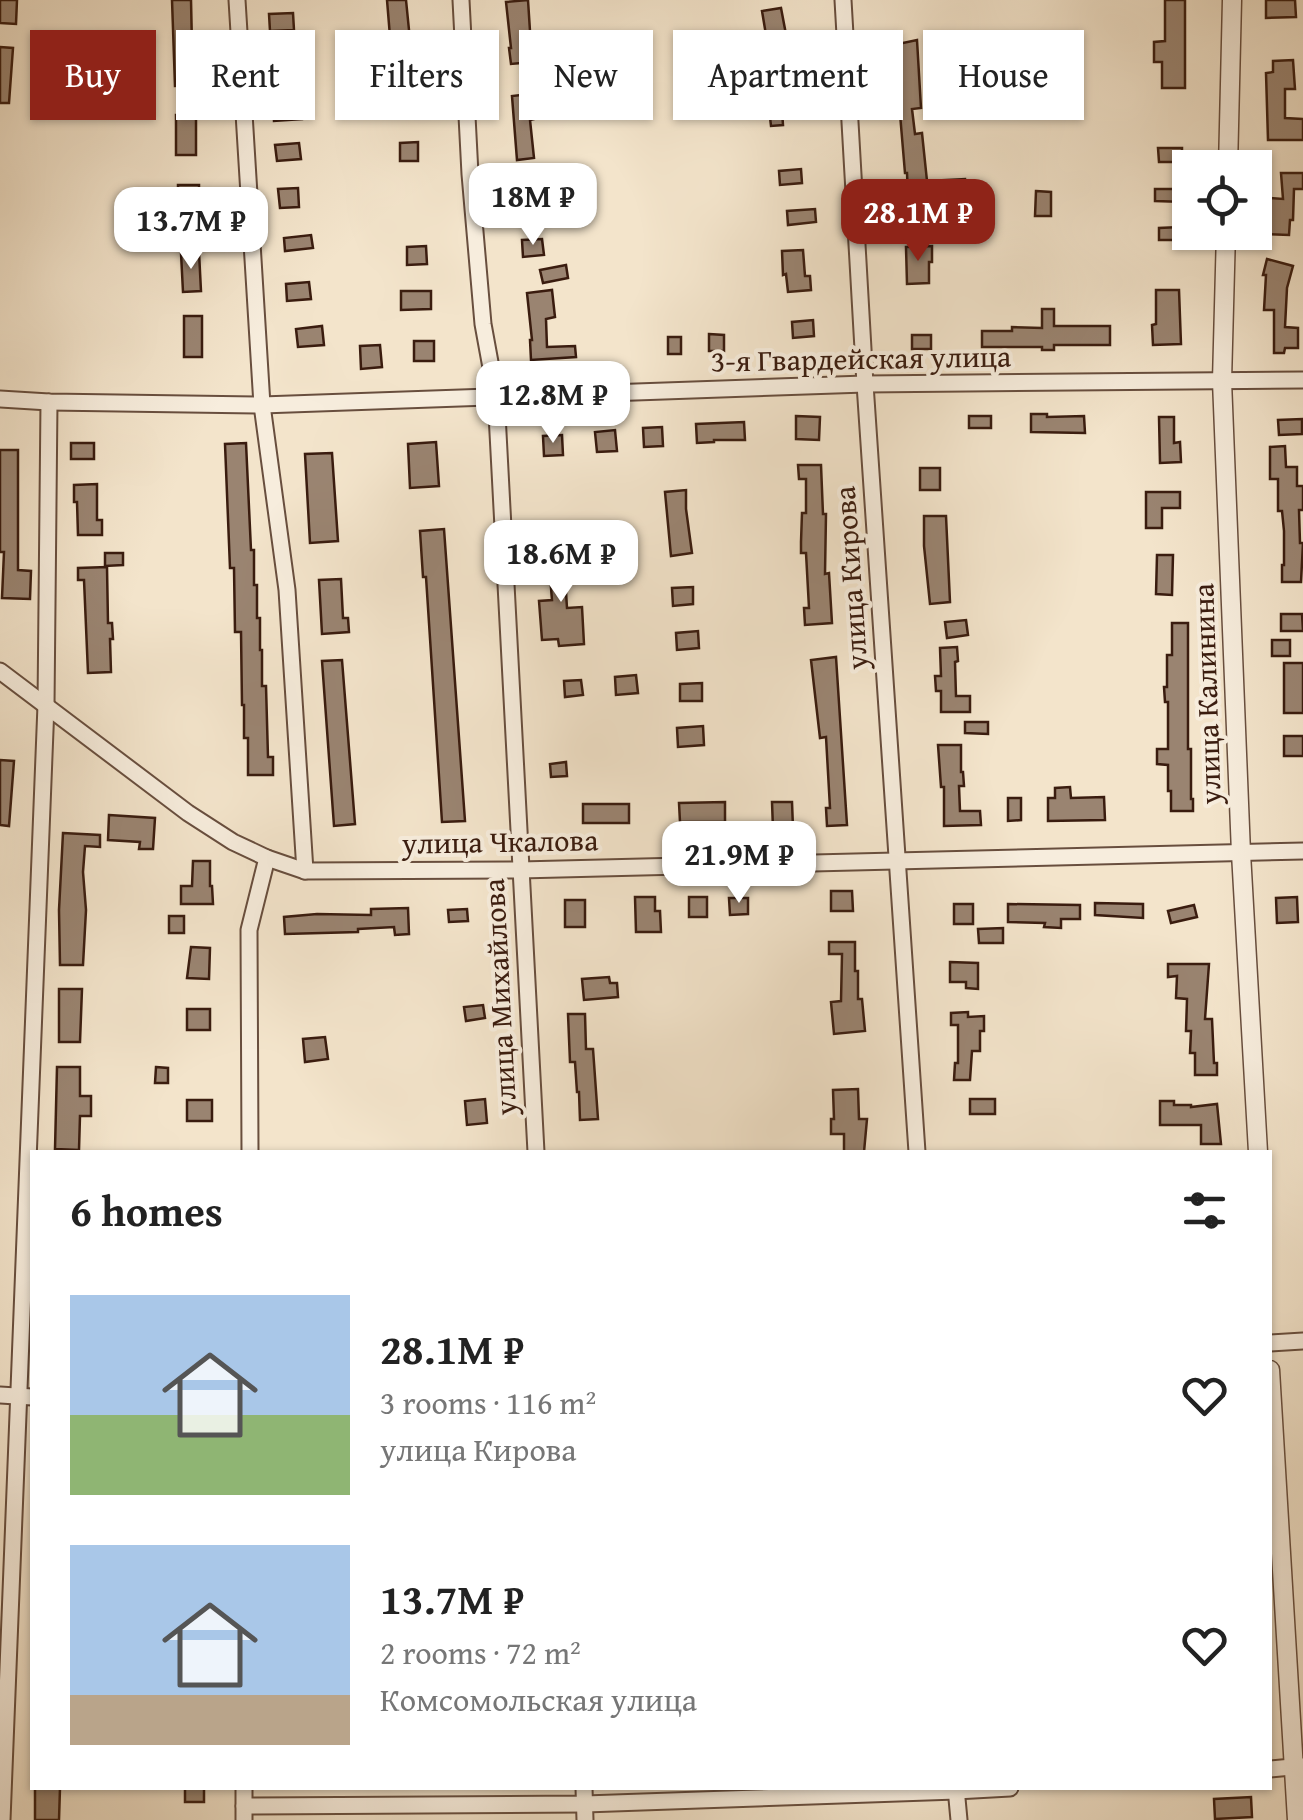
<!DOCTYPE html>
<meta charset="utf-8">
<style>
:root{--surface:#fff;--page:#f6f6f6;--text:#222;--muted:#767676;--accent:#8f2418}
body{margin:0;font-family:"Gentium Book Plus",serif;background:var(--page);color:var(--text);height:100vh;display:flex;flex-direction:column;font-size:38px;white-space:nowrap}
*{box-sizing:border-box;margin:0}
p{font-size:32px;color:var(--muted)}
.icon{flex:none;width:55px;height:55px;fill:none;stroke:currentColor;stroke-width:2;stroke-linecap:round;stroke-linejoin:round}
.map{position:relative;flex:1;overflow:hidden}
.sheet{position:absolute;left:30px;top:1150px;width:1242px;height:640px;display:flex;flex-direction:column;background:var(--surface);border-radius:0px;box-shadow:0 2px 8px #0004}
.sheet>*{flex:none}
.banner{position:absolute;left:30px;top:30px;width:1245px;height:90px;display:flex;gap:20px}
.controls{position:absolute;left:1172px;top:150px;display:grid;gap:20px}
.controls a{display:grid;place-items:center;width:100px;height:100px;border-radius:0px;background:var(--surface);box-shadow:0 2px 8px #0004;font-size:50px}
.price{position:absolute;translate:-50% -85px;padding:0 22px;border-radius:20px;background:#fff;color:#222;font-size:32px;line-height:65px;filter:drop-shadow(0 2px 5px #0008)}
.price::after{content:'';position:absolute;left:50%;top:60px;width:30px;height:22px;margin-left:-15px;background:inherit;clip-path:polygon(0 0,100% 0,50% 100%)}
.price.selected{background:var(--accent);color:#fff}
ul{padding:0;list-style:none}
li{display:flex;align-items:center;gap:30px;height:250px;padding:0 40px}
li span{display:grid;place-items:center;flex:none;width:280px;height:200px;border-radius:0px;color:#555}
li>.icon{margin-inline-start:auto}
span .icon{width:120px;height:120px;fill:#fffc;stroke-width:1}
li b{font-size:42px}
h2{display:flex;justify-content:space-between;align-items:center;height:120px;padding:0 40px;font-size:42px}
.tag{padding:0 35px;border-radius:0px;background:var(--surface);box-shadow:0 2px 8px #0004;font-size:35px;line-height:90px}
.tag.selected{background:var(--accent);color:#fff}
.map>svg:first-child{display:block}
</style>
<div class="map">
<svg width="1303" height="1820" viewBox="0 0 1303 1820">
<rect width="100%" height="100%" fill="#f3e4cb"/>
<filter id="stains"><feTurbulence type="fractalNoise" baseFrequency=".002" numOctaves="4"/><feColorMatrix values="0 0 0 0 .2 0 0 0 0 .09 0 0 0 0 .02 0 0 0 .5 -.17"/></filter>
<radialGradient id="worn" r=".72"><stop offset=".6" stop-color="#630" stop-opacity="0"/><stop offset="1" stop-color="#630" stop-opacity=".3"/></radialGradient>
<g fill="#9a8471" stroke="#3a1c0f" stroke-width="2.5">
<polygon points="0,0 17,0 16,24 0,23"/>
<polygon points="172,0 191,0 192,45 195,45 196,85 175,86"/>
<polygon points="387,0 406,0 412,60 392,61"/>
<polygon points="528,0 532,62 511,64 509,48 511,48 506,2"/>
<polygon points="1165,0 1185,0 1185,88 1162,88 1162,62 1154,62 1154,42 1165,41"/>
<polygon points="1266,0 1295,0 1296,17 1266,18"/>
<polygon points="781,8 792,66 795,110 782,111 783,125 771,126 764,65 771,65 762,11"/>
<polygon points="293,13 294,30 270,31 269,14"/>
<polygon points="917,40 921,108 912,109 915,134 922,133 927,181 965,179 967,221 979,221 979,237 929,235 929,218 909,219 907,173 905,173 898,90 901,90 898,44"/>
<polygon points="0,47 13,48 9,103 0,103"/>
<polygon points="1293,60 1295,89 1285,89 1285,118 1303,119 1303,140 1268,140 1266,73 1273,72 1273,61"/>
<rect x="270" y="63" width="17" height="18"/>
<polygon points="412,86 413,108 394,108 394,87"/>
<polygon points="539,93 540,108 533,109 534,119 530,120 534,158 517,160 512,96"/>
<polygon points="301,100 302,119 274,121 273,103"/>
<rect x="176" y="115" width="20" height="40"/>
<polygon points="418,142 418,161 400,161 400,143"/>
<polygon points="299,143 301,159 277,161 275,145"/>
<polygon points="1158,148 1182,148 1182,162 1159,162"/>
<polygon points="801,169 802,183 780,185 779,171"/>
<polygon points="1281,173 1303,173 1303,189 1294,189 1293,220 1290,220 1289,235 1266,234 1269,198 1283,199"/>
<rect x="178" y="185" width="21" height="41"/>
<polygon points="298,188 299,207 280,208 278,189"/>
<polygon points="539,189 541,204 521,206 519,190"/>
<polygon points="1155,189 1185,189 1185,202 1155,201"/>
<polygon points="1036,191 1051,192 1051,216 1035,216"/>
<polygon points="815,209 816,222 788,225 787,211"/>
<polygon points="1180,227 1181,240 1159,240 1159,228"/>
<polygon points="311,235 313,248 285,251 284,238"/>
<polygon points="542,239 544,255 523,257 522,240"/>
<polygon points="426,246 427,264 407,265 407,247"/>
<polygon points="932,246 932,262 929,262 929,283 907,284 906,247"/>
<polygon points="803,250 805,276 810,276 811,290 788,292 786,274 783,275 782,251"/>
<polygon points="199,252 201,291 183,292 181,253"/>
<polygon points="1267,259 1293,266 1287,288 1285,327 1298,328 1298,348 1285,348 1284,353 1274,353 1274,310 1264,310 1266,275 1263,275"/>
<polygon points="566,265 568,278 543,283 540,270"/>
<polygon points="309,282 311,299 287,301 286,284"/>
<polygon points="552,290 555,317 546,319 547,347 575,346 576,357 531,360 530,340 532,340 527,293"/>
<polygon points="1156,290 1179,290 1181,344 1153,345 1152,325 1156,324"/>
<polygon points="401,291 431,291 431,309 401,310"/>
<polygon points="1042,309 1054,309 1054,326 1110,326 1110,345 1054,345 1054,350 1042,350 1042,347 982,347 982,331 1012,331 1012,327 1042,328"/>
<rect x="184" y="316" width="18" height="41"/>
<polygon points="813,320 814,336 793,338 792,322"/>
<polygon points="322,326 324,345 298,347 296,329"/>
<polygon points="709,334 724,335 724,351 709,351"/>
<rect x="912" y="335" width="19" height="14"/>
<rect x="668" y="337" width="13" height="17"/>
<rect x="414" y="341" width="20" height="20"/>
<polygon points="380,345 382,367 361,369 360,346"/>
<polygon points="1031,414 1047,414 1047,417 1084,416 1085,433 1031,432"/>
<polygon points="796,416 820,417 819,440 796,439"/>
<rect x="969" y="416" width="22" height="12"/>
<polygon points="1159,417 1174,417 1174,443 1180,442 1181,462 1160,463"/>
<polygon points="1302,419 1302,434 1279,435 1278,420"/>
<polygon points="744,422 745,440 714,440 714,442 697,443 696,424"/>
<polygon points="662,427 663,446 644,447 643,428"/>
<polygon points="615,430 617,451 597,452 595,432"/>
<polygon points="562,435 563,455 544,456 543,436"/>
<polygon points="436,442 439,486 410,488 408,444"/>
<rect x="71" y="443" width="23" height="16"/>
<polygon points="246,443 251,550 254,550 254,585 257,585 257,618 260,618 260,650 262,650 262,686 266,686 268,757 273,757 273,775 248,775 248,738 244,738 244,705 242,705 241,632 235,632 234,568 230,568 225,444"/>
<polygon points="1285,446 1286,467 1297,467 1297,486 1303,486 1303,510 1299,510 1300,543 1303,543 1301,582 1282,582 1282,565 1284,565 1284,531 1282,511 1278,511 1278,479 1270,479 1270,447"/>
<polygon points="0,450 18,450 18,570 31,571 30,599 2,598 4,552 0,552"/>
<polygon points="332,453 338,541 310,543 305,454"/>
<polygon points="798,465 821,465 823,514 826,514 825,574 829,573 832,623 805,625 804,608 809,608 806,553 801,553 801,542 802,513 806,513 806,479 799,479"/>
<rect x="920" y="468" width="20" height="22"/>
<polygon points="97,484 97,520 102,520 102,535 78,535 77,502 74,502 74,485"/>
<polygon points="686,490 686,509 692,553 671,556 665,492"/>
<polygon points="1146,492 1180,492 1180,508 1162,508 1162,528 1146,528"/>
<polygon points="924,516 946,516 950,602 930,604 924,546"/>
<polygon points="444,529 465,821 442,822 426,577 423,577 420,531"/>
<polygon points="105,553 123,553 123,565 105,566"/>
<polygon points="574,555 575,575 565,576 567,608 582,607 584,644 559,646 558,639 542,640 539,601 552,600 550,576 545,577 544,557"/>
<polygon points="1157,555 1173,555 1172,595 1156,594"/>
<polygon points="107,567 108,623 112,623 113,639 110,639 111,672 88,673 84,580 78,580 78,568"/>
<polygon points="341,579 343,618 348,618 349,632 322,634 319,580"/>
<polygon points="693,587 693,604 673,606 672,588"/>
<polygon points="1281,614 1302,614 1303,631 1281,631"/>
<polygon points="966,620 968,635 947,638 945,622"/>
<polygon points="1172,623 1188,623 1188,749 1191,749 1191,799 1193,799 1193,811 1171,811 1171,791 1168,791 1168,765 1157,764 1157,749 1168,749 1168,702 1165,702 1164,687 1167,687 1167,655 1172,655"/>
<polygon points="698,631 699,648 677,650 676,633"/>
<rect x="1272" y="640" width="18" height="16"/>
<polygon points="957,647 958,661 955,662 956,696 970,696 970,712 941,712 941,691 936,691 935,676 941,676 940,648"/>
<polygon points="836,657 847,825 827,826 826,808 830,808 826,737 820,738 811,660"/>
<polygon points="342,660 355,824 334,826 322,661"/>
<rect x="1284" y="663" width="19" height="50"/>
<polygon points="636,675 638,693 616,695 615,677"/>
<polygon points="581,680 583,695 565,697 564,681"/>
<polygon points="702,683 702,701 680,701 680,684"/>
<polygon points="965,722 988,722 988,734 965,733"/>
<polygon points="703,726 704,745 678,747 677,728"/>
<rect x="1284" y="736" width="19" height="20"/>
<polygon points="938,745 961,745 961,772 963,772 964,786 959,786 960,811 980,811 981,825 944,826 944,787 941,787"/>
<polygon points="0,760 14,761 9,826 0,825"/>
<polygon points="566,762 567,776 551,777 550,764"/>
<polygon points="1070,787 1071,798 1104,797 1105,820 1048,821 1048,798 1055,798 1055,788"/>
<polygon points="1008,798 1021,798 1021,820 1008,821"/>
<polygon points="725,802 725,822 680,822 679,803"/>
<polygon points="772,802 792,802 793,828 773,829"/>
<rect x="583" y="804" width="46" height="19"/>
<polygon points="109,815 155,818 153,849 139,849 140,842 108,840"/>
<polygon points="63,833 100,835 100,847 85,846 83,872 86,910 83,965 60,965 59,910"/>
<polygon points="193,861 210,861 210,886 212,886 213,904 181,904 181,886 192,886"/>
<polygon points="831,891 852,891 853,911 831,911"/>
<polygon points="635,897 655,897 655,911 660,911 661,932 636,932"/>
<rect x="689" y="897" width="18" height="20"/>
<polygon points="1297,897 1298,922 1277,923 1276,898"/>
<polygon points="729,898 748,898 748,914 730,915"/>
<rect x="565" y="900" width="20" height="27"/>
<polygon points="1095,903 1143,904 1143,918 1095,915"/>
<rect x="954" y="904" width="19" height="20"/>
<polygon points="1008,904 1080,905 1080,919 1061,919 1061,928 1044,927 1045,923 1008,922"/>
<polygon points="1194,905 1197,917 1171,923 1168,911"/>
<polygon points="408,908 409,934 395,935 394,927 358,929 358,932 285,934 284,917 317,914 371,915 371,909"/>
<polygon points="467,909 468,921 449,922 448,910"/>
<rect x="169" y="916" width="15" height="17"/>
<polygon points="1003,928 1003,943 979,943 978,929"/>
<polygon points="829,942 855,942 855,971 858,971 858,999 862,999 865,1031 834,1034 831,1002 841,1001 842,954 829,954"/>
<polygon points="191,947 210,948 209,979 187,978"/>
<polygon points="950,962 978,963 978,989 966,988 966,982 950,982"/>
<polygon points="1168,964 1209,964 1205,1019 1212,1019 1214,1063 1217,1063 1217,1075 1195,1075 1195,1053 1190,1053 1191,1031 1186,1031 1187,999 1176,998 1177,976 1168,977"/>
<polygon points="609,977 610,983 617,983 618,997 584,1000 582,979"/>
<polygon points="59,989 82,989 80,1042 59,1042"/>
<polygon points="483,1005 485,1018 466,1021 464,1007"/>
<rect x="187" y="1009" width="23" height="21"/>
<polygon points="968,1012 968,1017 984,1016 984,1031 980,1031 980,1051 972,1051 970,1080 954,1080 955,1063 958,1063 958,1025 951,1025 951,1013"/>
<polygon points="568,1014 585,1014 586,1049 593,1049 598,1119 580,1120 579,1092 577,1092 575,1062 570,1062"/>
<polygon points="325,1037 328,1059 305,1062 303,1039"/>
<polygon points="57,1067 80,1067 80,1096 91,1096 91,1116 80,1116 79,1150 55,1149"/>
<polygon points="156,1067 168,1068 168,1083 155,1083"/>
<polygon points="858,1089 859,1119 867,1119 864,1152 844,1152 844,1134 831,1134 831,1119 834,1119 833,1090"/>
<polygon points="485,1099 487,1123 467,1125 465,1101"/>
<rect x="970" y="1099" width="25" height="15"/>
<rect x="187" y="1100" width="25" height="21"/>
<polygon points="1160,1101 1174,1101 1174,1105 1191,1105 1191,1107 1217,1104 1221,1144 1201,1144 1201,1125 1160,1125"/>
<polygon points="35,1788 60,1788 59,1820 35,1820"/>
<rect x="185" y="1788" width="19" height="14"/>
<polygon points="1251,1797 1252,1817 1215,1819 1214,1799"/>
</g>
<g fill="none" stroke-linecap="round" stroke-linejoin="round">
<defs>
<g id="minor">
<polyline points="237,0 262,405 287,590 305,871"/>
<polyline points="461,0 470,174 483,324 496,395 536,1152"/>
<polyline points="843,0 865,384 917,1152"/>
<polyline points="0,399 49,402 262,405 865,384 1303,380"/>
<polyline points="0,671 188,813 233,842 267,858 305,871 520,870 1303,851"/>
<polyline points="250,1152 249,930 267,858"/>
<polyline points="1270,1343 1303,1341"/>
<polyline points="0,1395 32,1397"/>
<polyline points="1270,1769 1303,1766"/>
<polyline points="244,1788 244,1820"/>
<polyline points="584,1788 585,1820"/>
<polyline points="956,1788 959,1820"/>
<polyline points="244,1806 585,1804 956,1791 1010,1788"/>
<polyline points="2,1820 46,705 49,402"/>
</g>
<g id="tertiary">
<polyline points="1228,168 1232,0"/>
<polyline points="1226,232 1222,381 1241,853 1258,1152"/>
<polyline points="1270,1370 1297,1820"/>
</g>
</defs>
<use href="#minor" stroke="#684e3e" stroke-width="19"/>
<use href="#tertiary" stroke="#684e3e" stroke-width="21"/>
<use href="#minor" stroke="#f7eddd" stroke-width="15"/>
<use href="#tertiary" stroke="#f7eddd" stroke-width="18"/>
</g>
<g text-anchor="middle" stroke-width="8" stroke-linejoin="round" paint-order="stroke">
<g font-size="30" fill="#3a1c0f" stroke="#f7eddd">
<text transform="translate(861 359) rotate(-1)" y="10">3-я Гвардейская улица</text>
<text transform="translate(851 578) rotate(-94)" y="10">улица Кирова</text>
<text transform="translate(1207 694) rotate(-92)" y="10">улица Калинина</text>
<text transform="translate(500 842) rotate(-1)" y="10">улица Чкалова</text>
<text transform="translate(500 997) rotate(-93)" y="10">улица Михайлова</text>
</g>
</g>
<rect width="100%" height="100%" filter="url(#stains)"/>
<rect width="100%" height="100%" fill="url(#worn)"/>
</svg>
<div class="controls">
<a><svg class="icon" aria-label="locate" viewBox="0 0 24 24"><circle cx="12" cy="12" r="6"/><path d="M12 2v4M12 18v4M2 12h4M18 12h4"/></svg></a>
</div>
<b class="price" style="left:533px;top:248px">18M ₽</b>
<b class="price selected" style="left:918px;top:264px">28.1M ₽</b>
<b class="price" style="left:191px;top:272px">13.7M ₽</b>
<b class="price" style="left:553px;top:446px">12.8M ₽</b>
<b class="price" style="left:561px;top:605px">18.6M ₽</b>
<b class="price" style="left:739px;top:906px">21.9M ₽</b>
<div class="banner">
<a class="tag selected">Buy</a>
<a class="tag">Rent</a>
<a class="tag">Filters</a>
<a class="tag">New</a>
<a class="tag">Apartment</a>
<a class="tag">House</a>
</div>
<section class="sheet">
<h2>6 homes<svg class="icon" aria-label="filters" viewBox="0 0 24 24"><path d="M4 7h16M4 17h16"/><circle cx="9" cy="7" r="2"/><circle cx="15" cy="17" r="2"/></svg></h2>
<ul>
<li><span style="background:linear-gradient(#a9c7e8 60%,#8fb573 0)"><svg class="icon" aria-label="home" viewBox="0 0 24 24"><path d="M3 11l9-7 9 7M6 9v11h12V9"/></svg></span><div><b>28.1M ₽</b><p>3 rooms · 116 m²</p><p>улица Кирова</p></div><svg class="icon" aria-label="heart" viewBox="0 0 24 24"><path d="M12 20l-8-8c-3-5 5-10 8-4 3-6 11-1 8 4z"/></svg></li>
<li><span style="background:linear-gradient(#a9c7e8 75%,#b9a48a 0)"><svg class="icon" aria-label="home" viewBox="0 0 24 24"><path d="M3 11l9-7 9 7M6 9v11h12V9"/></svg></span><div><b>13.7M ₽</b><p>2 rooms · 72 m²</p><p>Комсомольская улица</p></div><svg class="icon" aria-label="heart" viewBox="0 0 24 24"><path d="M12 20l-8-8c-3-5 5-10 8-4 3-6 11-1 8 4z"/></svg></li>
</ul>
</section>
</div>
